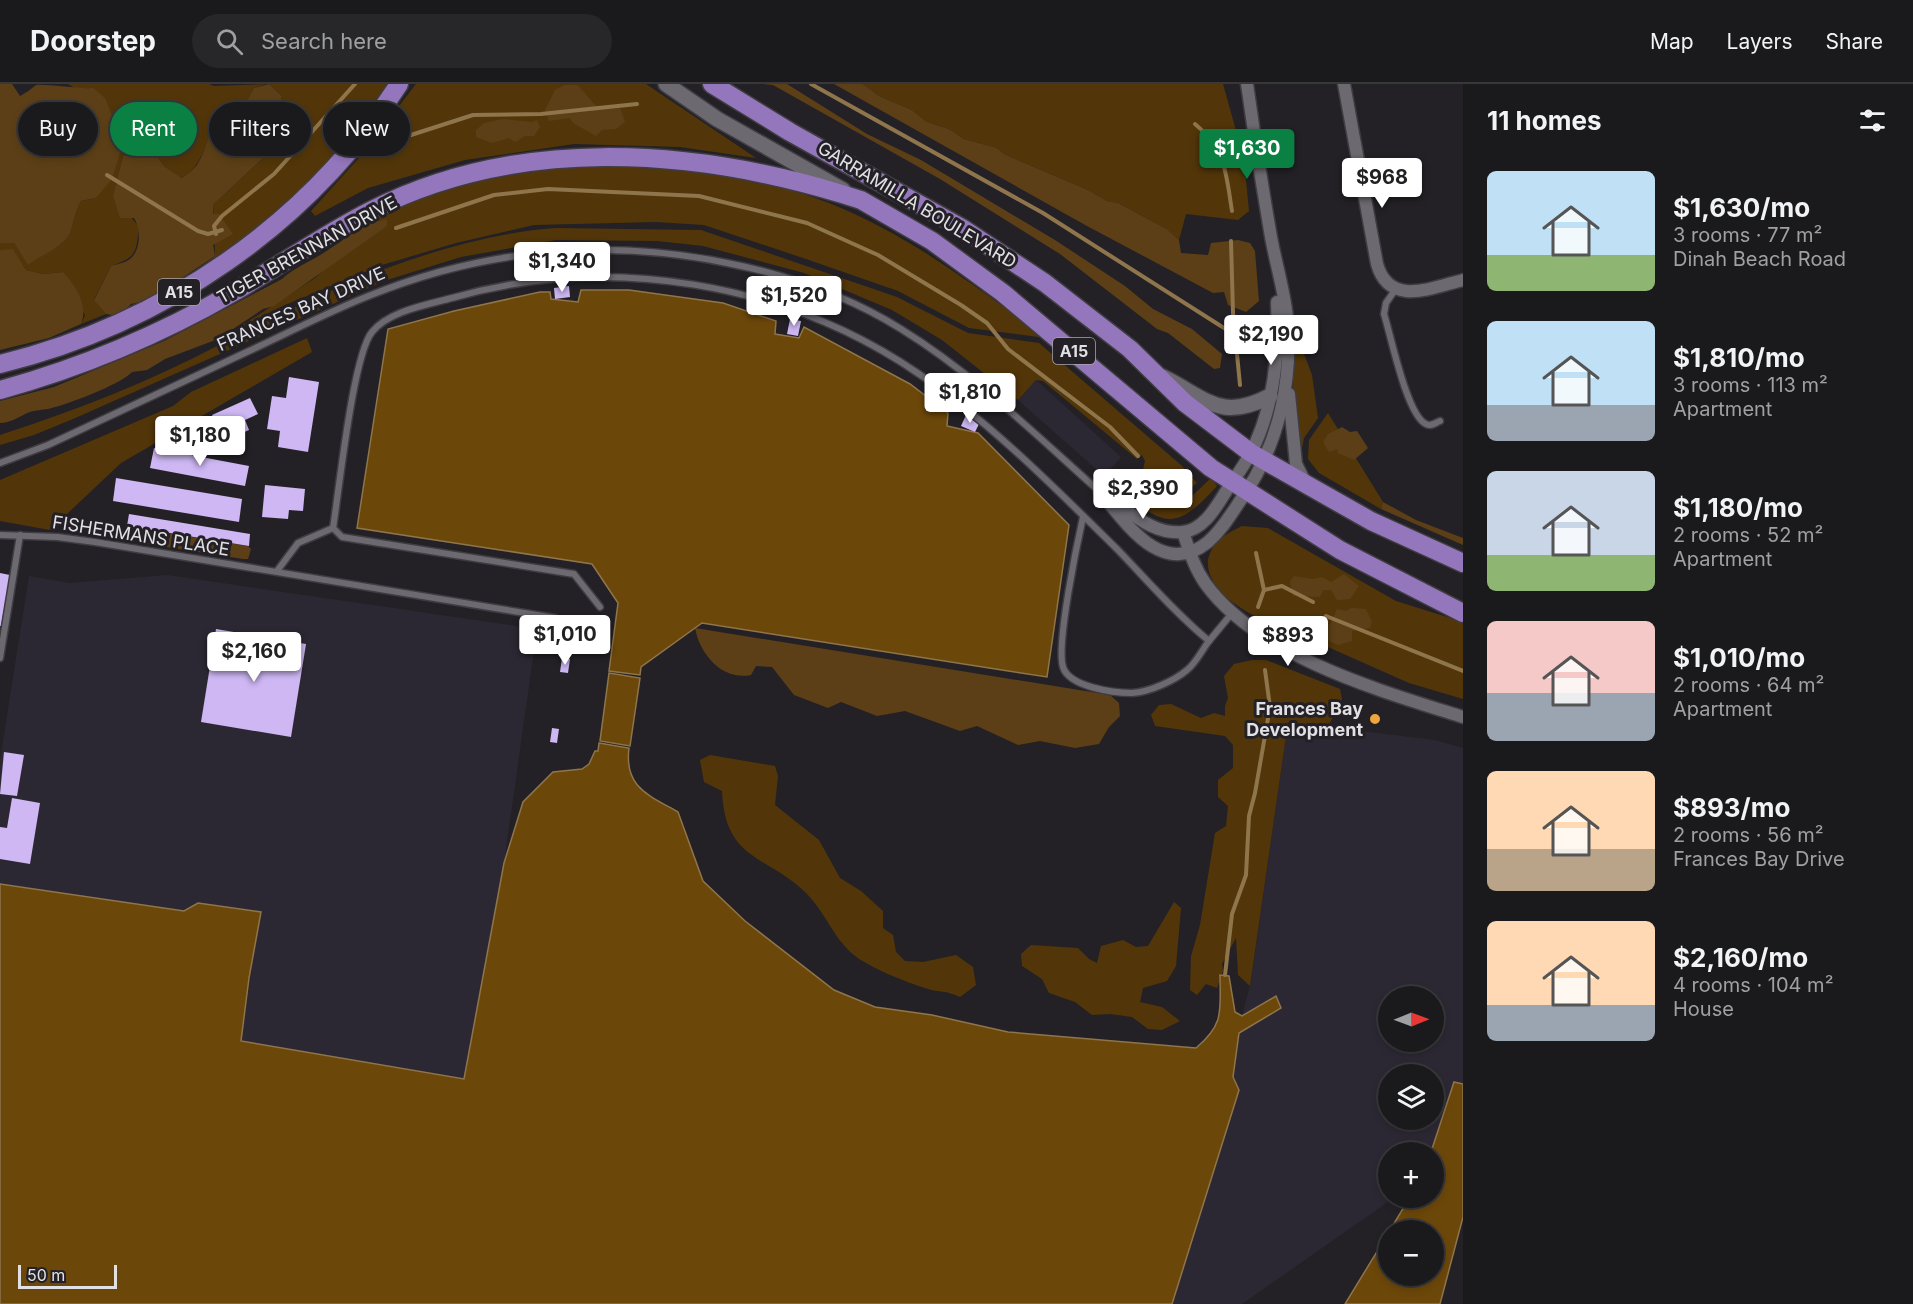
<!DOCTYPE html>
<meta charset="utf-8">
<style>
:root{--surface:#1a191c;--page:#272629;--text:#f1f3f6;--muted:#9fa0a3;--line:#38383b;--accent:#0b8043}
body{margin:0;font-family:Inter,sans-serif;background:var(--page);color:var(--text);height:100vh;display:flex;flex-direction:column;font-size:22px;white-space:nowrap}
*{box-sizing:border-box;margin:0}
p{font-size:20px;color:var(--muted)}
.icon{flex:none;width:33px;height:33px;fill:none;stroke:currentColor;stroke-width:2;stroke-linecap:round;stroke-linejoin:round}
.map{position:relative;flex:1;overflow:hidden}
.details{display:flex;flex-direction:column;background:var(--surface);width:450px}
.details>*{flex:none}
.banner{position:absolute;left:18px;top:18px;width:570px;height:54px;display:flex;gap:12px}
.needle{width:39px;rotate:89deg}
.fabs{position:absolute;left:1378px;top:902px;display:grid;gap:12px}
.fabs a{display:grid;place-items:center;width:66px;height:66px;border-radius:50%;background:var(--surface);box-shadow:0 3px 9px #0003,0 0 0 2px var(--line);font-size:30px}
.scale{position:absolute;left:18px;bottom:15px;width:99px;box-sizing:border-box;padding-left:6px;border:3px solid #e1e0e4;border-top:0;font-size:16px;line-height:21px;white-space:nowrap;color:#e1e0e4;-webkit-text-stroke:4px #232126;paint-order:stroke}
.price{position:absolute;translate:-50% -51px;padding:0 14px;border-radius:6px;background:#fff;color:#222;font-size:20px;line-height:39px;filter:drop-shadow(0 2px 3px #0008)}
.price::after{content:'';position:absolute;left:50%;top:36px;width:18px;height:14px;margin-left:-9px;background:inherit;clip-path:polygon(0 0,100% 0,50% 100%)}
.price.selected{background:var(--accent);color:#fff}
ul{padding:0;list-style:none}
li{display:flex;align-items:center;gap:18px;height:150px;padding:0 24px}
li span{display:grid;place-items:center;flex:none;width:168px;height:120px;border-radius:9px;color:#555}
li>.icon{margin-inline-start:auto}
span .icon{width:72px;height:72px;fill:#fffc;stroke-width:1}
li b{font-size:26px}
h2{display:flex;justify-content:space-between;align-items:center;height:72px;padding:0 24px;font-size:26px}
.tag{padding:0 21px;border-radius:27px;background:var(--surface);box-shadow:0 3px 9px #0003,0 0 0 2px var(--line);font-size:21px;line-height:54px}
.tag.selected{background:var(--accent);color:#fff}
header{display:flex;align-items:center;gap:36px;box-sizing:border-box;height:84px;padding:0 30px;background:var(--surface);border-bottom:2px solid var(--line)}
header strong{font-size:28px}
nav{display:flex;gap:33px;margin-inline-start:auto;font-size:21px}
.search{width:420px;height:54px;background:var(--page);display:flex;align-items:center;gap:15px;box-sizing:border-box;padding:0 21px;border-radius:33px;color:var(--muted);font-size:22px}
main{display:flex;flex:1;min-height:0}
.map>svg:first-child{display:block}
</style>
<header>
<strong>Doorstep</strong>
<div class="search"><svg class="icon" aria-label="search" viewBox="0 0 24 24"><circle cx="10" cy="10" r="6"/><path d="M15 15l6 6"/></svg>Search here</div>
<nav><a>Map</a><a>Layers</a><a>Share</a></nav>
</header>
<main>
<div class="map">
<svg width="1463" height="1220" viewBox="0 0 1463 1220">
<rect width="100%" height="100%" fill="#232126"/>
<g fill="#2c2833" fill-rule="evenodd">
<polygon points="1036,296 1121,373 1104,392 1018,316"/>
<polygon points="167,491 537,545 504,779 464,995 241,957 260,828 198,819 184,827 0,800 0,676 29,492 69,499"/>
<path d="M1288 638 1435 656 1463 664V1000L1454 998 1431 1068H1389V1113H1395L1242 1220H1172L1239 1006 1233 993 1239 949 1281 924 1275 913 1242 932 1251 898ZM1389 912H1434V957H1389ZM1389 990H1434V1035H1389Z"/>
</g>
<g fill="#523609">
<path d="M68 0H209L214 2 266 0 254 4 242 25C203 32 215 55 196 81 193 86 187 90 182 94L164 82 153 66 142 62 123 72 113 111 139 143C136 169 137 173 111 182L94 215 106 230 81 240 85 231 63 188 43 190 26 186 13 166H0V159H14L28 180C40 171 64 164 70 149 74 138 75 128 81 117L96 114 123 59 93 4 76 5Z"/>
<polygon points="269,0 387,0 373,25 292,117 235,164 193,189 215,172 213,121 263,74 259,63 261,52 265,41 277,32 282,12"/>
<polygon points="416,0 646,0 756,74 680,63 574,60 465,76 368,104 315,132 311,127 358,75"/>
<polygon points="863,0 1223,0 1244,75 1249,127 1238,136 1186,130 1179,156 1167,145 1118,119 1107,117 1088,106 1004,70 997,64 964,55 949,45 927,38 912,26 879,12"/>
<path d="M591 81C671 84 753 89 829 119 908 150 978 204 1046 254L969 244 898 207 806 175 704 141 656 138 534 141 456 159 382 181 285 221 235 246 315 194 375 138 348 150C421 103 506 88 591 81Z"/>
<path d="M556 144 701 146 897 213 968 249 1039 259 1181 381 1197 399C1180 415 1161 404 1140 398L1145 377 1142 371 1137 375 1043 297 1036 296 1018 316 942 256 892 226 804 189 703 162 657 157 556 156 461 173 387 196 73 335 34 351 0 361V351C74 327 149 298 219 261 317 209 443 152 556 144Z"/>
<polygon points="1295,240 1298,240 1300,259 1312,291 1318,334 1304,354 1301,369 1299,369 1293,309"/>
<polygon points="307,254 312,268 121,379 50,446 0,437 0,396 173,322 191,308"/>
<polygon points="1328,329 1383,418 1381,425 1319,389 1308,375 1309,356"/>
<path d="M1211 394 1217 402C1178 445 1165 445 1122 407L1140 404 1178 415 1191 413Z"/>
<path d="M1242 442 1268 444 1396 517 1463 538V615L1409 599 1276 540C1227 526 1170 475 1242 442Z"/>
<polygon points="1252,576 1266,576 1340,605 1342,615 1328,643 1288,638 1250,902 1238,891 1236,854 1222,880 1223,887 1217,904 1206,900 1197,911 1190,906 1191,872 1200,841 1215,749 1226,742 1228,722 1218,713 1218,696 1233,684 1233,661 1225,652 1155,642 1151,631 1159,621 1171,620 1201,634 1214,629 1225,632 1225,622 1228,614 1224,592 1234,580"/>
<path d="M710 671 775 682 778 692 775 721 819 756 840 794 861 807 883 827V844L893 851 896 868 905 877 923 878 956 871 973 883 976 901 960 913C943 905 938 909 925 904 906 898 870 884 854 871 834 855 825 828 807 810 767 770 725 778 722 707L704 698 700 676Z"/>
<polygon points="1174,818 1181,824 1176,882 1167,897 1143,904 1140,918 1162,923 1180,937 1162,946 1148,945 1132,933 1110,930 1092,931 1075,918 1049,909 1042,895 1022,882 1021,870 1031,861 1078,864 1089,875 1097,879 1101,862 1123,856 1136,863 1148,862"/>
</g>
<g fill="#5c3f16">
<path d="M0 0H12L20 12C26 9 31 5 36 1 48 0 79 5 93 4L105 14 123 59 112 95 96 114 81 117C75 128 74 138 70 149 64 164 40 171 28 181L14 159H0Z"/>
<path d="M269 0 282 12 277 32 266 41 261 52 259 63 263 74 213 121V130H219L233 150 213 161 215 172 149 216 131 220 119 232 106 230 94 216 111 182C117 180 125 179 130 175 141 166 141 145 134 134H120L113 111 123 72 142 62 153 66 164 82 182 94C187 90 193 86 197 81 214 55 203 32 242 25L254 4Z"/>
<polygon points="763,0 787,0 867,50 921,76 1055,156 1125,202 1153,225 1192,245 1222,270 1220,284 1214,285 1168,249 1157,245 1060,170 940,95 773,1"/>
<polygon points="834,0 863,0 879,12 912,26 927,38 949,45 964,55 997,64 1004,70 1088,106 1107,117 1118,119 1167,145 1179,156 1181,169 1208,171 1211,159 1238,156 1250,159 1255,167 1259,217 1246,228 1228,221 1224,208 1213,209 1087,142"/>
<path d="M565 1H577C594 16 592 29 620 24L625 38 616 45 602 46 596 52 573 39 570 34 549 37 545 26 555 6Z"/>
<polygon points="503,35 531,38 537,36 540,43 534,52 525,52 515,58 509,54 492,59 476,53 476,46 484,39"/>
<path d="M387 135V142L274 222 263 225 218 255 165 275 147 286 132 288C122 300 66 321 48 325 42 326 36 326 30 328 19 332 12 339 0 339V317L54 303 164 257 282 195C295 183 310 178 325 168 347 154 360 141 387 135Z"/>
<path d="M13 165 26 186 43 190 63 188C75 201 89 221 81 240L49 254 0 266V166Z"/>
<polygon points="1342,343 1350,348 1357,347 1368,364 1354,376 1338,369 1337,365 1329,368 1323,358 1328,350"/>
<polygon points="1383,418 1416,436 1463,454 1463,461 1381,425"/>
<polygon points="134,444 248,462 251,465 248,475 243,475 147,460 139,456 132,457 131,447"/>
<polygon points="1344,490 1359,502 1350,515 1337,516 1331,506 1323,506 1320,513 1293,512 1290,497 1294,492 1312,495 1322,493 1331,498"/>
<polygon points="1351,524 1366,525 1372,538 1370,544 1352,547 1352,557 1338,561 1327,556 1323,543 1331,539 1337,525 1346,527"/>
<path d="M695 544 1110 611 1119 619 1120 632 1109 643 1099 660 1075 664 1040 657 1018 661 977 642 960 647 905 627 877 632 841 618 828 624 794 611 772 583 756 582 751 591C723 597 700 571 695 544Z"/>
</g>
<g fill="#6c470a" stroke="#8f754b" stroke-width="1.5">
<polygon points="581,206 629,206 723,219 776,237 775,250 799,254 804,243 910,300 948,329 947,342 978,349 1069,441 1047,593 702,539 641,583 640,591 609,587 618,519 592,480 357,444 388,245 454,227 540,208 550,208 551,215 578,218"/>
<polygon points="609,589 640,594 630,662 600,657"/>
<path d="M599 659 629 664C624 703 648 711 678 728L703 797 745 837 834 906 875 923 932 931 1008 948 1196 964C1225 940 1220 926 1220 891L1229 892 1235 928 1242 932 1276 912 1281 924 1239 949 1233 993 1239 1006 1172 1220H0V800L184 827 198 819 261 828 249 894 241 957 464 995 504 779 523 718 553 688 582 685 589 680 595 667H598Z"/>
<polygon points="1454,998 1463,1000 1463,1133 1440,1220 1345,1220 1389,1148 1389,1191 1434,1191 1434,1146 1390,1146 1410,1113 1434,1113 1434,1068 1431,1068"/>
</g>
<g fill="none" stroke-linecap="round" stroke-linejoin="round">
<g stroke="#8f754b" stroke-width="4">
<polyline points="811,0 1043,129 1235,251"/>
<path d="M1195 40C1226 65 1226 90 1232 127"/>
<polyline points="411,51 473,31 541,30 637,20"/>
<polyline points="107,91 198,147 208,150 222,146"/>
<polyline points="396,144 494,111 548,105 699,112 807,139 878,171 961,221 987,239 1008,265 1110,343 1138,372"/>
<polyline points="216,150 214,142 222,132 274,90 355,0"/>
<polyline points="1231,157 1233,229 1240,301"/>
<polyline points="1256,469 1264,506 1258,523"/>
<polyline points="1264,506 1282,502 1313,518"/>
<polyline points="1326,532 1463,587"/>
<polyline points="1225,891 1232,830 1246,791 1249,732 1255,709 1270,623 1265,586"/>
</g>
</g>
<g fill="#ceb7f3">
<polygon points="569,202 570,213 555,215 554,204"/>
<polygon points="790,235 801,237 798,252 787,250"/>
<polygon points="289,293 319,298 308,368 278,363 280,347 267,345 272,312 286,314"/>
<polygon points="250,314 258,330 245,336 249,346 224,357 212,331"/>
<polygon points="966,331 980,338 975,348 961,342"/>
<polygon points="154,364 249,382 245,402 150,384"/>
<polygon points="116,394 242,415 239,438 113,417"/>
<polygon points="265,401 305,405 303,427 289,426 288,435 262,433"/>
<polygon points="129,430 250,450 249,462 127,442"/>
<polygon points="0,489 10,491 1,542 0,542"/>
<polygon points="216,545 306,560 291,653 201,638"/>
<polygon points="562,574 570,575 568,589 560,588"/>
<polygon points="552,644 559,645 557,659 550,658"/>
<polygon points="4,668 24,671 17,712 0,710"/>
<polygon points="12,714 40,719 30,780 0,775 0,743 7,744"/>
</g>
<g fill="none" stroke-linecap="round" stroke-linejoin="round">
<defs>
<g id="service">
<path d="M1395 206 1386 219 1384 230C1391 252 1407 332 1426 340 1431 343 1435 339 1440 337"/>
<path d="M0 379 48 361C115 330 182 298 249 267 290 248 330 227 371 211 485 165 608 154 727 179 788 191 848 212 901 245 974 290 1036 351 1100 408"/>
<path d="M1083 433C1077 460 1056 561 1063 583 1069 603 1114 609 1132 609 1149 608 1174 597 1187 586 1196 579 1202 566 1209 557"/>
<polyline points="333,444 342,453 574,490 600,523"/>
<polyline points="0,451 57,453 95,458 555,534"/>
<path d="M277 487 298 459 333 444C339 407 353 271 372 248 389 227 426 221 452 214 608 169 785 198 919 290 991 339 1055 404 1117 465 1147 496 1176 530 1209 557L1233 528"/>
<polyline points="0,574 20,451"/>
</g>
<g id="minor">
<path d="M1344 0 1377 180C1389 223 1431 204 1463 196"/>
<polyline points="1289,310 1296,380 1305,398"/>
<path d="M1100 408C1126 439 1162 495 1208 458 1223 445 1233 427 1244 411 1279 359 1293 296 1287 233 1284 206 1276 180 1271 153 1262 102 1254 51 1247 0"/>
<path d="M1109 414C1132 429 1153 451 1183 448 1203 446 1215 425 1225 409 1233 396 1243 384 1250 370 1275 324 1279 269 1277 218"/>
<path d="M1183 448C1189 466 1194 483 1205 499 1257 572 1381 607 1463 633"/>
</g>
<g id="tertiary">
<polyline points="666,0 717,35 843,106"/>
<path d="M1163 293C1207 315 1221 338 1270 312"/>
</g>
<g id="primary">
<polyline points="712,0 790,48 962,144 1045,199 1130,265 1185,319 1251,369 1371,437 1463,479"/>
<path d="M0 280C163 240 308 141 399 0"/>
<path d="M0 306C80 284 161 250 234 208 279 182 323 151 370 127 516 52 690 64 842 110L861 116 932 157 1003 209 1211 384 1340 466 1463 529"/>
</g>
</defs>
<use href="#service" stroke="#3f3d42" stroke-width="9"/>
<use href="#minor" stroke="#3f3d42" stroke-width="15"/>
<use href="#tertiary" stroke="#3f3d42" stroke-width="18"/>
<use href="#primary" stroke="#3f3d42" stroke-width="21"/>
<use href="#service" stroke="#6c6970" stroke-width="6"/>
<use href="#minor" stroke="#6c6970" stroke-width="12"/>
<use href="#tertiary" stroke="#6c6970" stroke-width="15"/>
<use href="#primary" stroke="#9476bc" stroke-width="18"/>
</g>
<circle fill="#eea73d" stroke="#232126" stroke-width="2" cx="1375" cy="635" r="6"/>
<g text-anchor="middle" stroke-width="6" stroke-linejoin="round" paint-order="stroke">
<g fill="#232126" stroke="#a8a7ab" stroke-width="1.5">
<rect x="158" y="195" width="42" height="26" rx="4.5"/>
<rect x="1053" y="254" width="42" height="26" rx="4.5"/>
</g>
<g font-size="16" font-weight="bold" fill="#e1e0e4">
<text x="179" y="214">A15</text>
<text x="1074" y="273">A15</text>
</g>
<g font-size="18" fill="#e1e0e4" stroke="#232126">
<text transform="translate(917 121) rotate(31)" y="6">GARRAMILLA BOULEVARD</text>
<text transform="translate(307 166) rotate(-29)" y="6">TIGER BRENNAN DRIVE</text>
<text transform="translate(301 225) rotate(-24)" y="6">FRANCES BAY DRIVE</text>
<text transform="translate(141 452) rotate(9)" y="6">FISHERMANS PLACE</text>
</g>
<g font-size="18" font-weight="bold" fill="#e1e0e4" stroke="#232126" text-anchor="end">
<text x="1363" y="631">Frances Bay<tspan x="1363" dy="21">Development</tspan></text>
</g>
</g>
</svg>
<div class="fabs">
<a><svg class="needle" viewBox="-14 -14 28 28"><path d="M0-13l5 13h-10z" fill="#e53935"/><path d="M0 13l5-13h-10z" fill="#9fa0a3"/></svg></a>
<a><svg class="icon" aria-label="layers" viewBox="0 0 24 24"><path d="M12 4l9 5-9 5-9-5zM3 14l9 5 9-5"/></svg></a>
<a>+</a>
<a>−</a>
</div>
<div class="scale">50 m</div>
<b class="price selected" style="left:1247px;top:96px">$1,630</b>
<b class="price" style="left:1382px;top:125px">$968</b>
<b class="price" style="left:562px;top:209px">$1,340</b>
<b class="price" style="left:794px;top:243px">$1,520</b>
<b class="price" style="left:1271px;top:282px">$2,190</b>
<b class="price" style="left:970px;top:340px">$1,810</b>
<b class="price" style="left:200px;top:383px">$1,180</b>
<b class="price" style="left:1143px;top:436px">$2,390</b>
<b class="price" style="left:565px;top:582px">$1,010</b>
<b class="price" style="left:1288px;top:583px">$893</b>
<b class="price" style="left:254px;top:599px">$2,160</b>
<div class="banner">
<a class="tag">Buy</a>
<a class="tag selected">Rent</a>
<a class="tag">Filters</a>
<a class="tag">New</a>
</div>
</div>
<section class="details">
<h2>11 homes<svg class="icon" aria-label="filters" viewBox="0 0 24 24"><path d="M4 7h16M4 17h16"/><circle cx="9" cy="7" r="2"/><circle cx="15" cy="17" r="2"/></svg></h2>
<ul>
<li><span style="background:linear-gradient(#bfe0f5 70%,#8fb573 0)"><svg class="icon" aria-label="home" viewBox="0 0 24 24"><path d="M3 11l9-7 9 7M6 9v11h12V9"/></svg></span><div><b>$1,630/mo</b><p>3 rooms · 77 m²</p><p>Dinah Beach Road</p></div></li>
<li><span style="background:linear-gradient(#bfe0f5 70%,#9aa5b1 0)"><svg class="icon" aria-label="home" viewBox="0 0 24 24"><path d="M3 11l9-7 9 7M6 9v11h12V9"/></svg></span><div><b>$1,810/mo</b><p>3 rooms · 113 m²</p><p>Apartment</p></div></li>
<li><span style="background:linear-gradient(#c9d6e8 70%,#8fb573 0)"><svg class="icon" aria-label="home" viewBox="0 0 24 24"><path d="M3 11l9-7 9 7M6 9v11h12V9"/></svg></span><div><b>$1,180/mo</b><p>2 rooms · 52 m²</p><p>Apartment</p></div></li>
<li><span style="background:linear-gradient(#f6c9c9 60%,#9aa5b1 0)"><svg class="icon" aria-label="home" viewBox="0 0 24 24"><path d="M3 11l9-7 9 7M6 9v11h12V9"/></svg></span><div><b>$1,010/mo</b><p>2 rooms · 64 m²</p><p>Apartment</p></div></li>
<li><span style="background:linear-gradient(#ffd9b3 65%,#b9a48a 0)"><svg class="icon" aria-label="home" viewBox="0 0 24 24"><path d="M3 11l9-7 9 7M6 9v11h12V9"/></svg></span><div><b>$893/mo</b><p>2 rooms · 56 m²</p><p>Frances Bay Drive</p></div></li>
<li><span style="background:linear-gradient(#ffd9b3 70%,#9aa5b1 0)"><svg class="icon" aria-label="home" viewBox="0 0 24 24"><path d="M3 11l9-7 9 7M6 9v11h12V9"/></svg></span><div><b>$2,160/mo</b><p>4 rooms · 104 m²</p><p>House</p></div></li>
</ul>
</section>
</main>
